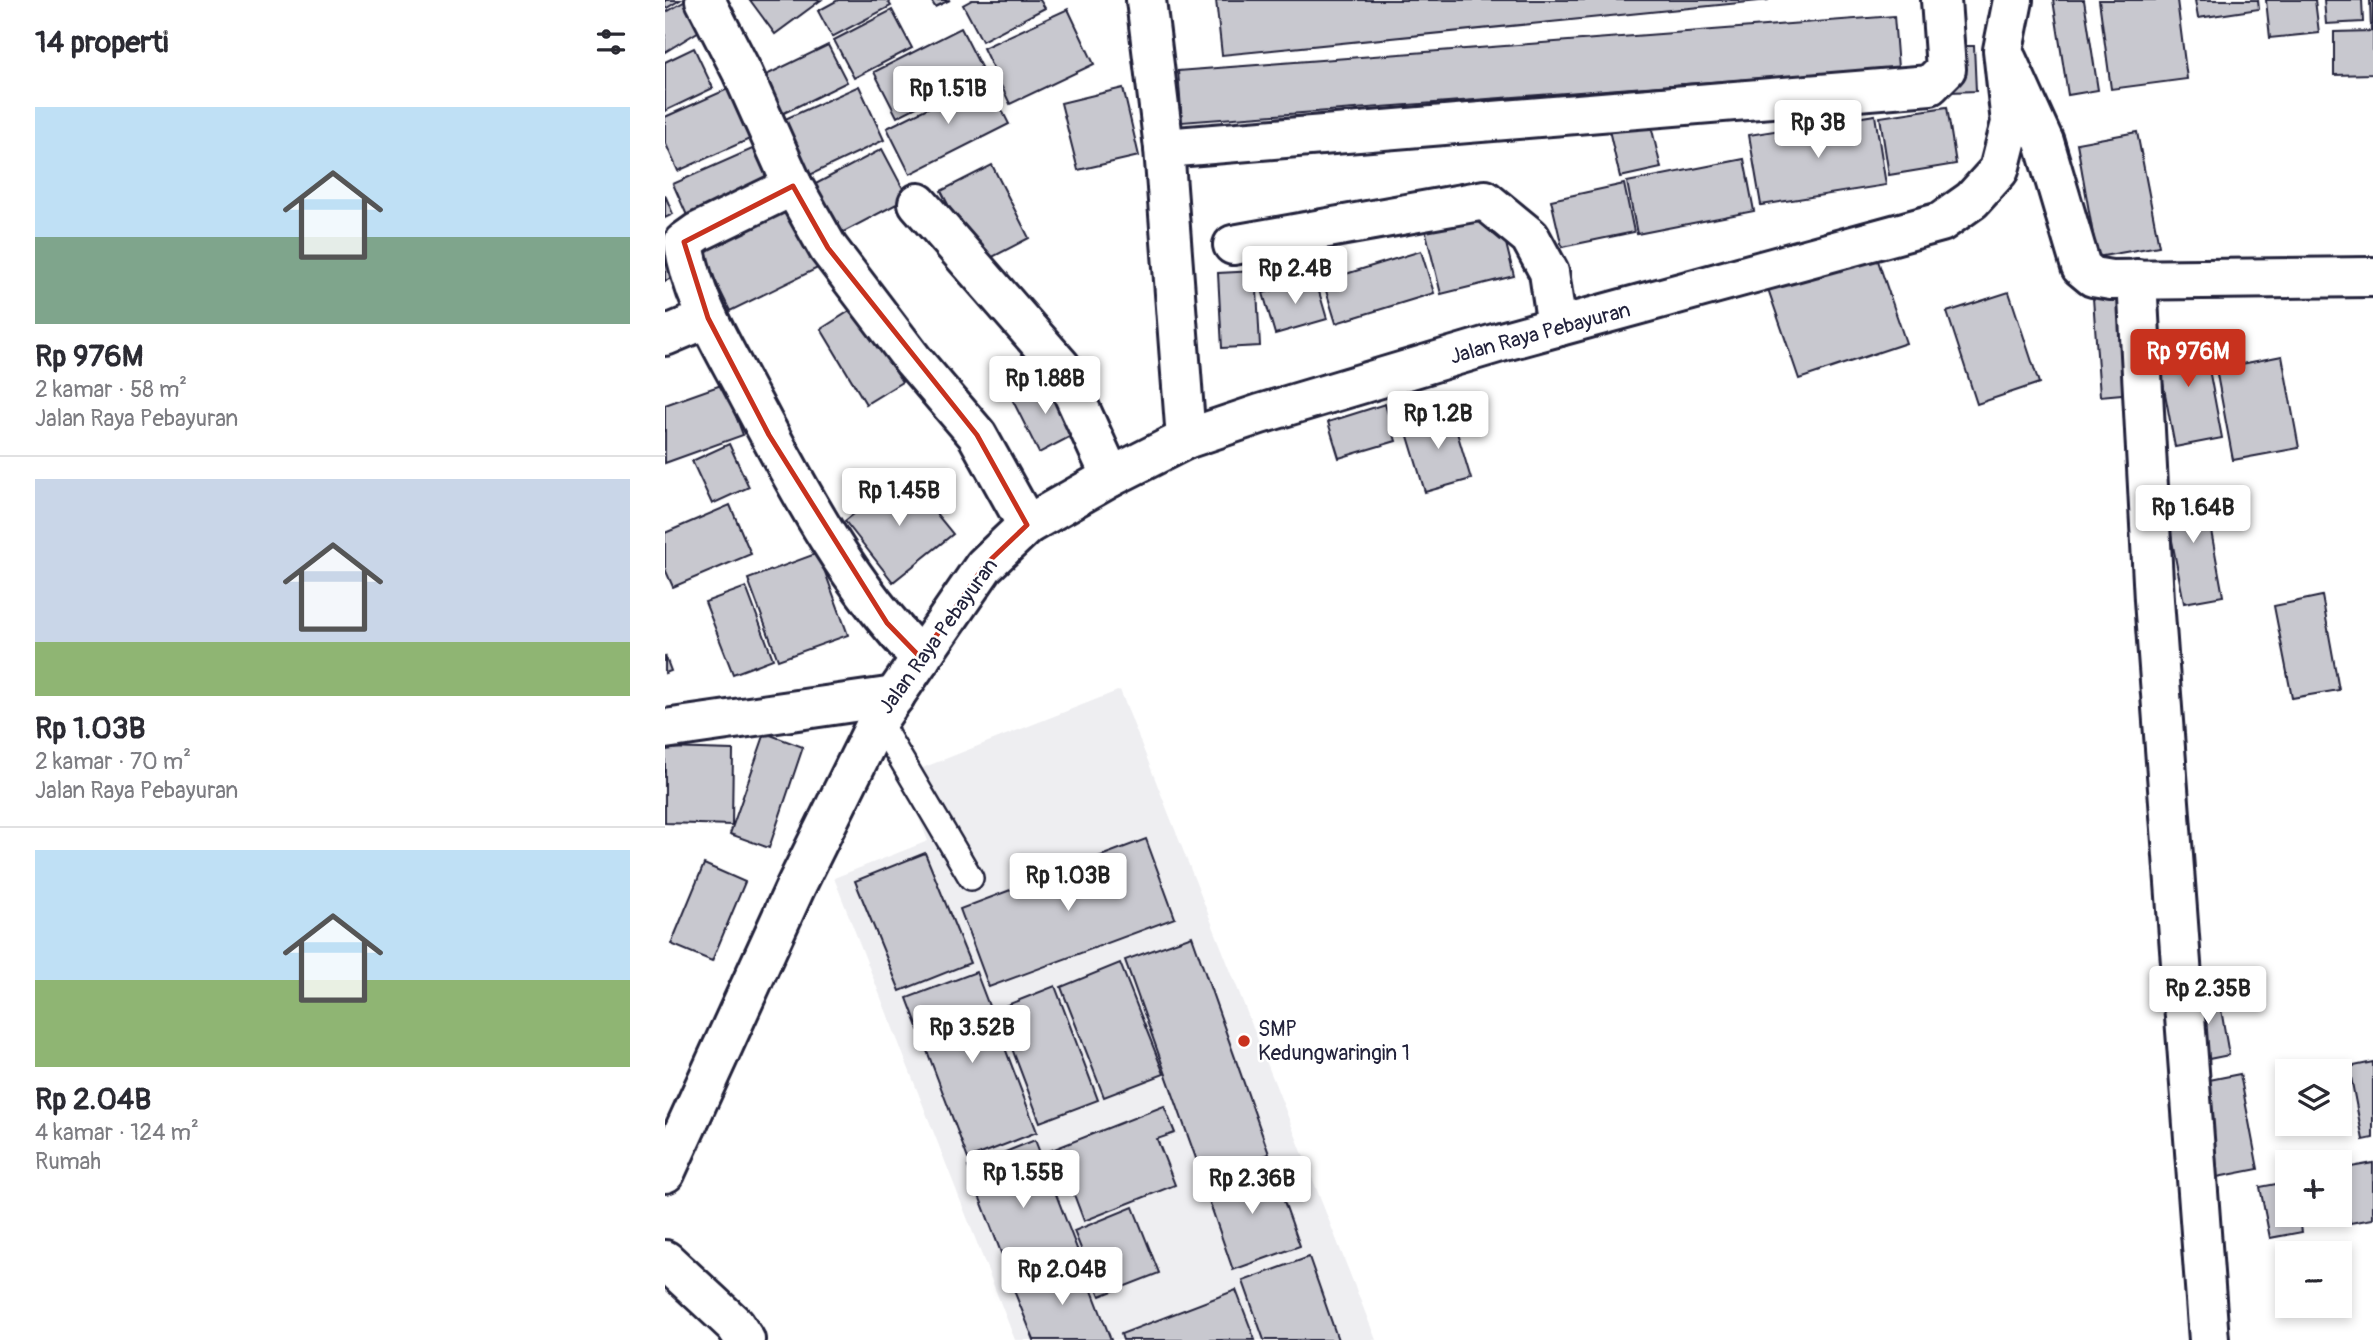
<!DOCTYPE html>
<html lang="id">
<meta charset="utf-8">
<style>
:root{--surface:#fff;--page:#f7f7f7;--text:#2b2b33;--muted:#7c7c81;--line:#e1e1e2;--accent:#c8321e}
body{margin:0;font-family:Pangolin,sans-serif;background:var(--page);color:var(--text);height:100vh;display:flex;flex-direction:column;font-size:26px;white-space:nowrap}
*{box-sizing:border-box;margin:0}
p{font-size:23px;color:var(--muted)}
.icon{flex:none;width:38px;height:38px;fill:none;stroke:currentColor;stroke-width:2;stroke-linecap:round;stroke-linejoin:round}
.map{position:relative;flex:1;overflow:hidden}
.drawer{display:flex;flex-direction:column;background:var(--surface);width:665px}
.drawer>*{flex:none}
.controls{position:absolute;left:1610px;top:1059px;display:grid;gap:14px}
.controls a{display:grid;place-items:center;width:77px;height:77px;border-radius:0px;background:var(--surface);box-shadow:0 4px 10px #0003;font-size:35px}
.price{position:absolute;translate:-50% -60px;padding:0 16px;border-radius:7px;background:#fff;color:#222;font-size:23px;line-height:46px;filter:drop-shadow(0 2px 4px #0008)}
.price::after{content:'';position:absolute;left:50%;top:42px;width:21px;height:16px;margin-left:-10px;background:inherit;clip-path:polygon(0 0,100% 0,50% 100%)}
.price.selected{background:var(--accent);color:#fff}
ul{padding:0;list-style:none}
li{display:grid;align-content:center;gap:14px;height:371px;padding:0 35px}
li+li{border-top:2px solid var(--line)}
li span{display:grid;place-items:center;height:217px;border-radius:0px;color:#555}
li>.icon{margin-inline-start:auto}
span .icon{width:126px;height:126px;fill:#fffc;stroke-width:1}
li b{font-size:30px}
h2{display:flex;justify-content:space-between;align-items:center;height:84px;padding:0 35px;font-size:30px}
main{display:flex;flex:1;min-height:0}
.map>svg:first-child{display:block}
</style>
<main>
<section class="drawer">
<h2>14 properti<svg class="icon" aria-label="filters" viewBox="0 0 24 24"><path d="M4 7h16M4 17h16"/><circle cx="9" cy="7" r="2"/><circle cx="15" cy="17" r="2"/></svg></h2>
<ul>
<li><span style="background:linear-gradient(#bfe0f5 60%,#7fa58c 0)"><svg class="icon" aria-label="home" viewBox="0 0 24 24"><path d="M3 11l9-7 9 7M6 9v11h12V9"/></svg></span><div><b>Rp 976M</b><p>2 kamar · 58 m²</p><p>Jalan Raya Pebayuran</p></div></li>
<li><span style="background:linear-gradient(#c9d6e8 75%,#8fb573 0)"><svg class="icon" aria-label="home" viewBox="0 0 24 24"><path d="M3 11l9-7 9 7M6 9v11h12V9"/></svg></span><div><b>Rp 1.03B</b><p>2 kamar · 70 m²</p><p>Jalan Raya Pebayuran</p></div></li>
<li><span style="background:linear-gradient(#bfe0f5 60%,#8fb573 0)"><svg class="icon" aria-label="home" viewBox="0 0 24 24"><path d="M3 11l9-7 9 7M6 9v11h12V9"/></svg></span><div><b>Rp 2.04B</b><p>4 kamar · 124 m²</p><p>Rumah</p></div></li>
</ul>
</section>
<div class="map">
<svg width="1708" height="1340" viewBox="0 0 1708 1340">
<rect width="100%" height="100%" fill="#fff"/>
<filter id="ink" filterUnits="userSpaceOnUse"><feTurbulence type="fractalNoise" baseFrequency=".0143" numOctaves="2"/><feDisplacementMap in="SourceGraphic" scale="14" xChannelSelector="R" yChannelSelector="G"/><feConvolveMatrix kernelMatrix="1 2 1 2 8 2 1 2 1" color-interpolation-filters="sRGB"/></filter>
<g filter="url(#ink)">
<path fill="#eeeef1" fill-rule="evenodd" d="M455 690 711 1340H590L571 1290 456 1334 458 1340H446L416 1262 349 1288 369 1340H350L169 878 263 841 237 776ZM261 853 305 963 235 991 191 882ZM527 936 604 1153V1154L461 960ZM455 963 498 1074 439 1097 396 987ZM311 972 372 1132 303 1158 242 999ZM389 986 433 1099 376 1122 332 1009ZM509 1132 492 1139 510 1185 420 1220 402 1176 394 1179 384 1152ZM370 1141 414 1254 347 1281 303 1167ZM605 1163 635 1246 569 1269 539 1186ZM468 1208 494 1273 435 1296 409 1231Z"/>
<g fill="#c8c8cf" stroke="#22223b" stroke-width="2">
<polygon points="0,0 15,0 0,9"/>
<polygon points="22,0 44,25 0,52 0,13"/>
<polygon points="85,0 156,0 110,34"/>
<polygon points="173,0 222,0 226,6 167,37 153,11"/>
<polygon points="266,0 285,0 270,7"/>
<polygon points="307,0 375,0 380,8 317,41 298,5"/>
<polygon points="551,0 1104,0 557,55"/>
<polygon points="1388,0 1419,0 1433,90 1403,95"/>
<polygon points="1434,0 1512,0 1522,79 1446,89"/>
<polygon points="1530,0 1593,0 1594,9 1533,18"/>
<polygon points="1601,0 1650,0 1654,33 1605,38"/>
<polygon points="1659,0 1697,0 1698,22 1661,24"/>
<polygon points="1705,0 1708,0 1708,74 1669,75 1669,32 1706,31"/>
<polygon points="403,9 429,64 345,104 318,48"/>
<polygon points="227,10 247,48 189,78 169,40"/>
<polygon points="1229,16 1233,68 517,122 513,71"/>
<polygon points="296,28 319,73 232,117 209,72"/>
<polygon points="163,45 182,82 113,116 95,78"/>
<polygon points="1283,46 1309,46 1311,91 1285,92"/>
<polygon points="29,48 48,88 0,111 0,62"/>
<polygon points="321,79 344,124 245,174 222,128"/>
<polygon points="74,84 96,134 13,171 0,142 0,117"/>
<polygon points="194,86 219,140 145,175 120,119"/>
<polygon points="458,88 474,156 413,170 396,103"/>
<polygon points="1282,107 1291,164 1224,175 1215,117"/>
<polygon points="1210,115 1221,185 1096,205 1084,135"/>
<polygon points="985,121 996,168 955,177 944,130"/>
<polygon points="1472,132 1494,246 1432,257 1412,143"/>
<polygon points="103,142 123,187 28,229 8,184"/>
<polygon points="217,149 243,198 169,237 143,188"/>
<polygon points="1079,159 1089,211 972,234 962,182"/>
<polygon points="327,165 364,238 314,264 276,191"/>
<polygon points="959,184 969,232 897,247 886,200"/>
<polygon points="132,194 165,262 65,311 32,243"/>
<polygon points="0,195 8,214 0,218"/>
<polygon points="833,211 849,276 776,294 760,229"/>
<polygon points="1208,246 1241,343 1134,379 1101,283"/>
<polygon points="756,251 769,293 671,323 658,281"/>
<polygon points="0,258 9,277 0,281"/>
<polygon points="591,271 595,346 557,348 553,273"/>
<polygon points="650,278 662,319 610,334 598,293"/>
<polygon points="1344,292 1374,383 1312,404 1282,312"/>
<polygon points="1460,296 1468,393 1435,396 1428,298"/>
<polygon points="191,307 237,382 201,404 156,329"/>
<polygon points="1537,332 1557,438 1510,447 1490,340"/>
<polygon points="1617,356 1634,448 1568,460 1551,369"/>
<polygon points="386,378 414,432 374,453 347,399"/>
<polygon points="59,384 78,435 0,463 0,405"/>
<polygon points="720,404 731,441 674,458 663,422"/>
<polygon points="785,409 806,479 760,492 739,423"/>
<polygon points="64,444 84,487 47,504 27,461"/>
<polygon points="239,474 288,534 228,582 180,521"/>
<polygon points="1538,487 1558,596 1519,603 1498,494"/>
<polygon points="65,505 86,554 8,587 0,569 0,533"/>
<polygon points="153,553 183,635 113,660 83,579"/>
<polygon points="81,587 108,659 68,674 40,602"/>
<polygon points="1657,596 1674,690 1627,698 1609,606"/>
<polygon points="0,655 6,671 0,673"/>
<polygon points="100,733 138,747 104,848 65,834"/>
<polygon points="0,748 68,750 67,825 0,823"/>
<polygon points="481,839 510,918 324,987 295,909"/>
<polygon points="260,853 305,963 235,991 190,881"/>
<polygon points="39,864 80,882 47,961 6,944"/>
<polygon points="527,936 604,1154 538,1178 460,960"/>
<polygon points="455,963 499,1074 439,1097 396,987"/>
<polygon points="311,972 372,1132 303,1159 242,998"/>
<polygon points="390,986 433,1100 375,1122 332,1009"/>
<polygon points="1553,992 1564,1055 1534,1061 1522,997"/>
<polygon points="1708,1062 1708,1138 1698,1140 1684,1067"/>
<polygon points="1575,1074 1593,1169 1547,1178 1529,1083"/>
<polygon points="499,1106 510,1133 492,1139 510,1185 419,1221 402,1176 394,1179 384,1151"/>
<polygon points="370,1140 414,1254 347,1281 303,1167"/>
<polygon points="605,1162 635,1246 568,1270 539,1186"/>
<polygon points="1708,1163 1708,1219 1685,1223 1675,1169"/>
<polygon points="1622,1182 1622,1214 1634,1214 1637,1232 1605,1238 1595,1187"/>
<polygon points="468,1207 494,1273 435,1296 409,1231"/>
<polygon points="644,1257 673,1340 599,1340 578,1281"/>
<polygon points="416,1262 446,1340 369,1340 348,1288"/>
<polygon points="571,1290 590,1340 458,1340 456,1334"/>
</g>
<g fill="none" stroke-linecap="round" stroke-linejoin="round">
<defs>
<polyline id="lane" points="213,720 306,878"/>
<g id="street">
<polyline points="40,0 77,72 128,186 163,248 248,360 312,435 362,525"/>
<polyline points="481,0 499,148 521,439"/>
<polyline points="1342,60 1379,142 1416,267 1428,277 1446,280 1708,277"/>
<polyline points="499,148 1265,85 1281,69 1276,0"/>
<path d="M128 186 33 232 19 242C26 294 54 340 78 385 128 479 180 582 256 658"/>
<polyline points="253,203 396,367 446,477"/>
<polyline points="568,245 820,200 865,237 884,272 892,327"/>
<polyline points="1472,279 1489,600 1544,1340"/>
<polyline points="0,336 43,318"/>
<polyline points="0,729 230,696"/>
<polyline points="0,1260 70,1325 80,1340"/>
</g>
<polyline id="secondary" points="0,1173 130,888 213,720 319,566 362,525 446,477 521,439 595,414 836,342 1276,222 1307,200 1334,170 1346,123 1338,50 1348,0"/>
</defs>
<use href="#lane" stroke="#22223b" stroke-width="28"/>
<use href="#street" stroke="#22223b" stroke-width="44"/>
<use href="#secondary" stroke="#22223b" stroke-width="44"/>
<use href="#lane" stroke="#fff" stroke-width="23"/>
<use href="#street" stroke="#fff" stroke-width="38"/>
<use href="#secondary" stroke="#fff" stroke-width="38"/>
</g>
</g>
<path fill="none" stroke="#c8321e" stroke-width="5" stroke-linejoin="round" d="M128 186 163 248 312 435 362 525 319 566 256 658 222 623 104 435 43 318 19 242Z"/>
<circle fill="#c8321e" stroke="#fff" stroke-width="2.5" cx="579" cy="1041" r="7"/>
<g text-anchor="middle" stroke-width="5" stroke-linejoin="round" paint-order="stroke">
<g font-size="21" fill="#22223b" stroke="#fff">
<text transform="translate(875 333) rotate(-15)" y="7">Jalan Raya Pebayuran</text>
<text transform="translate(273 636) rotate(-54)" y="7">Jalan Raya Pebayuran</text>
</g>
<g font-size="21" fill="#22223b" stroke="#fff" text-anchor="start">
<text x="593" y="1036">SMP<tspan x="593" dy="24">Kedungwaringin 1</tspan></text>
</g>
</g>
</svg>
<div class="controls">
<a><svg class="icon" aria-label="layers" viewBox="0 0 24 24"><path d="M12 4l9 5-9 5-9-5zM3 14l9 5 9-5"/></svg></a>
<a>+</a>
<a>−</a>
</div>
<b class="price" style="left:283px;top:126px">Rp 1.51B</b>
<b class="price" style="left:1153px;top:160px">Rp 3B</b>
<b class="price" style="left:630px;top:306px">Rp 2.4B</b>
<b class="price selected" style="left:1523px;top:389px">Rp 976M</b>
<b class="price" style="left:380px;top:416px">Rp 1.88B</b>
<b class="price" style="left:773px;top:451px">Rp 1.2B</b>
<b class="price" style="left:234px;top:528px">Rp 1.45B</b>
<b class="price" style="left:1528px;top:545px">Rp 1.64B</b>
<b class="price" style="left:403px;top:913px">Rp 1.03B</b>
<b class="price" style="left:1543px;top:1026px">Rp 2.35B</b>
<b class="price" style="left:307px;top:1065px">Rp 3.52B</b>
<b class="price" style="left:358px;top:1210px">Rp 1.55B</b>
<b class="price" style="left:587px;top:1216px">Rp 2.36B</b>
<b class="price" style="left:397px;top:1307px">Rp 2.04B</b>
</div>
</main>
